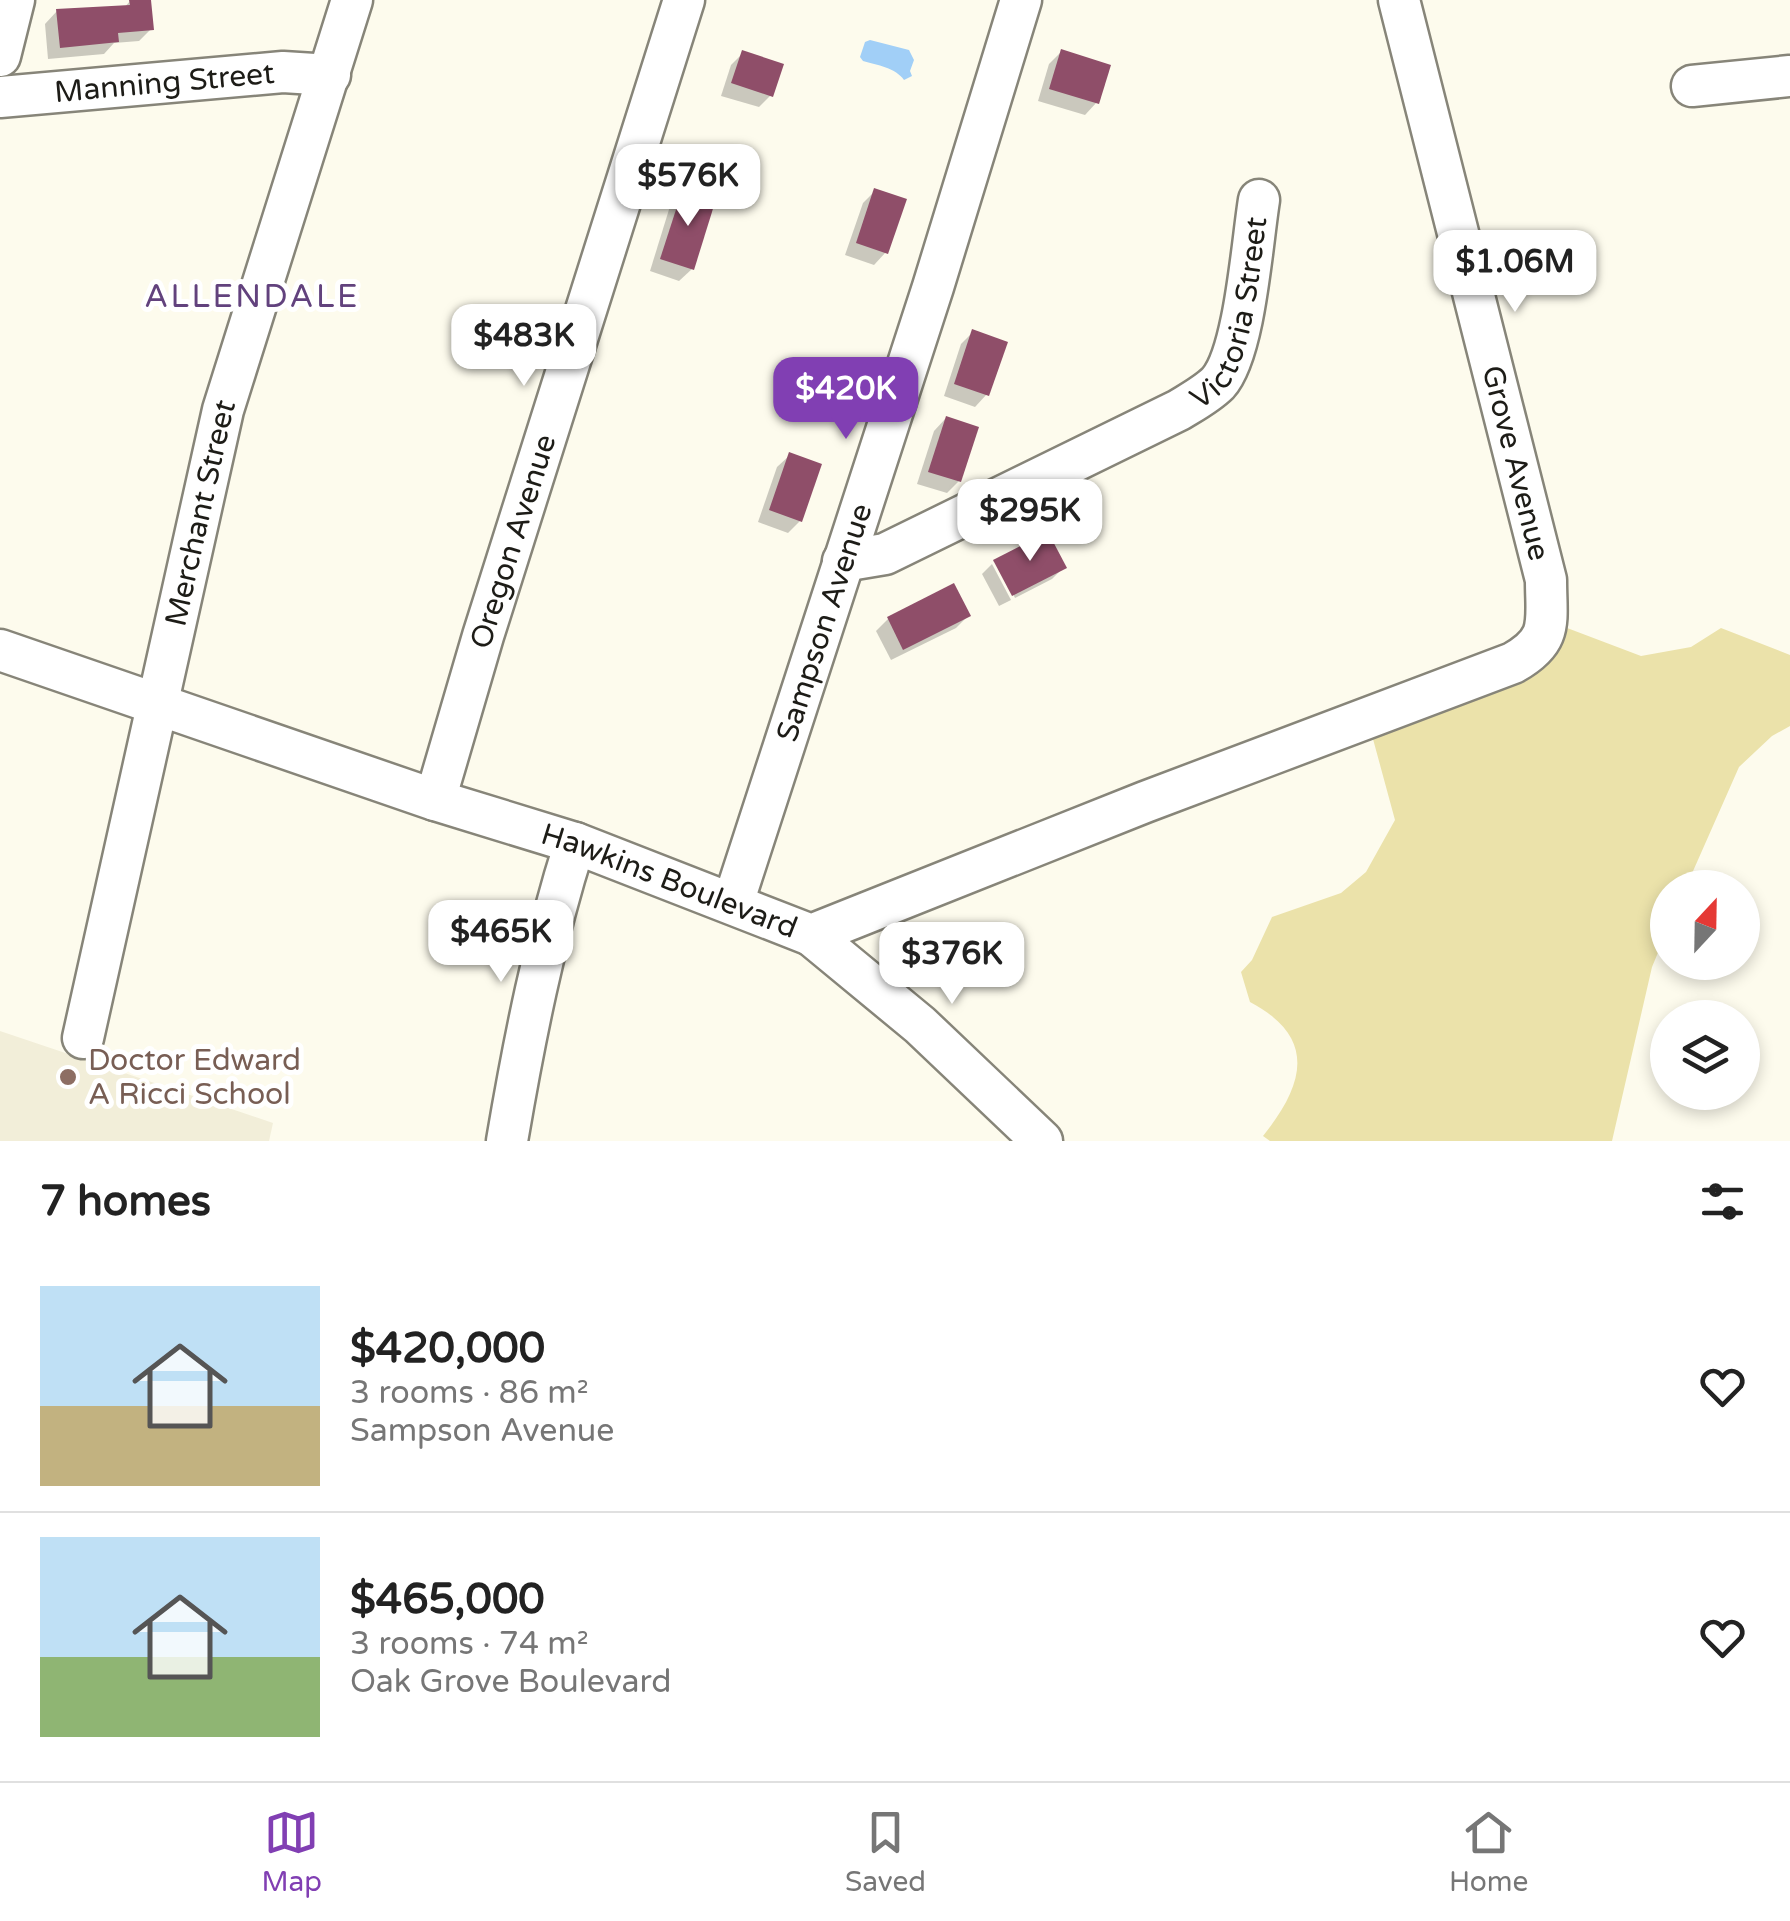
<!DOCTYPE html>
<meta charset="utf-8">
<style>
:root{--surface:#fff;--page:#f2f2f2;--text:#222;--muted:#767676;--line:#e0e0e0;--accent:#813fb3}
body{margin:0;font-family:"Varela Round",sans-serif;background:var(--page);color:var(--text);height:100vh;display:flex;flex-direction:column;font-size:38px;white-space:nowrap}
*{box-sizing:border-box;margin:0}
p{font-size:32px;color:var(--muted)}
.icon{flex:none;width:55px;height:55px;fill:none;stroke:currentColor;stroke-width:2;stroke-linecap:round;stroke-linejoin:round}
.map{position:relative;height:1141px;overflow:hidden}
.sheet{display:flex;flex-direction:column;background:var(--surface);flex:1}
.sheet>*{flex:none}
.needle{width:65px;rotate:22deg}
.buttons{position:absolute;left:1650px;top:870px;display:grid;gap:20px}
.buttons a{display:grid;place-items:center;width:110px;height:110px;border-radius:50%;background:var(--surface);box-shadow:0 5px 15px #0003;font-size:50px}
.price{position:absolute;translate:-50% -85px;padding:0 22px;border-radius:20px;background:#fff;color:#222;font-size:32px;line-height:65px;filter:drop-shadow(0 2px 5px #0008)}
.price::after{content:'';position:absolute;left:50%;top:60px;width:30px;height:22px;margin-left:-15px;background:inherit;clip-path:polygon(0 0,100% 0,50% 100%)}
.price.selected{background:var(--accent);color:#fff}
ul{padding:0;list-style:none}
li{display:flex;align-items:center;gap:30px;height:250px;padding:0 40px}
li+li{border-top:2px solid var(--line)}
li span{display:grid;place-items:center;flex:none;width:280px;height:200px;border-radius:0px;color:#555}
li>.icon{margin-inline-start:auto}
span .icon{width:120px;height:120px;fill:#fffc;stroke-width:1}
li b{font-size:42px}
h2{display:flex;justify-content:space-between;align-items:center;height:120px;padding:0 40px;font-size:42px}
.menu{display:flex;justify-content:space-around;align-items:center;height:140px;border-top:2px solid var(--line);background:var(--surface);font-size:28px;color:var(--muted)}
.menu a{display:grid;justify-items:center;gap:5px}
.menu .selected{color:var(--accent)}
.map>svg:first-child{display:block}
</style>
<div class="map">
<svg width="1790" height="1141" viewBox="0 0 1790 1141">
<rect width="100%" height="100%" fill="#fdfbed"/>
<polygon fill="#f2eed9" points="0,1031 273,1123 269,1141 0,1141"/>
<path fill="#ebe2aa" d="M1546 620 1641 656 1691 647 1721 628 1790 655V726L1772 736 1739 767 1686 887 1668 888 1667 931 1652 967 1612 1141H1270L1263 1136C1304 1085 1318 1038 1250 1002L1241 972 1252 960 1272 917 1341 893 1366 872 1395 820 1370 728Z"/>
<path fill="#a1cff7" d="M870 40 909 50 914 60 910 71 912 76 904 80C896 68 877 65 863 61L860 57 865 42Z"/>
<g fill="#0003">
<polygon points="149,0 151,29 139,41 114,43 104,54 48,59 45,24 57,11 124,8 130,1"/>
<polygon points="1061,52 1097,102 1085,115 1038,101 1049,64"/>
<polygon points="743,53 771,95 759,107 721,96 731,65"/>
<polygon points="683,191 692,269 679,281 650,271 671,203"/>
<polygon points="875,191 886,252 874,265 845,255 863,203"/>
<polygon points="973,332 987,394 975,407 944,396 961,344"/>
<polygon points="946,418 959,481 947,493 917,484 934,431"/>
<polygon points="790,455 800,521 788,533 758,522 777,467"/>
<polygon points="1047,535 1064,567 1052,579 1015,598 997,562 993,562"/>
<polygon points="992,564 1011,600 999,606 982,574"/>
<polygon points="968,616 956,628 891,660 876,631 888,619"/>
</g>
<g fill="#8f4e69">
<polygon points="129,0 151,0 154,30 118,33 119,42 60,48 56,9 130,5"/>
<polygon points="1061,49 1111,65 1099,104 1049,89"/>
<polygon points="742,50 784,64 773,97 731,83"/>
<polygon points="683,188 716,199 694,270 660,259"/>
<polygon points="874,188 907,199 888,254 856,243"/>
<polygon points="972,329 1008,342 989,396 954,384"/>
<polygon points="946,416 979,427 961,482 928,472"/>
<polygon points="789,452 822,464 802,522 769,510"/>
<polygon points="1048,532 1067,568 1012,596 993,560"/>
<polygon points="954,583 971,616 903,650 887,617"/>
</g>
<g fill="none" stroke-linecap="round" stroke-linejoin="round">
<defs>
<g id="minor">
<polyline points="0,56 14,0"/>
<polyline points="1692,86 1790,76"/>
<path id="s1" d="M0 97 283 72 330 75"/>
<path id="s2" d="M843 561 885 554 1179 410C1192 402 1207 394 1218 383 1245 353 1252 243 1259 200"/>
<path id="s3" d="M0 650 435 800 575 843 811 935 1145 802 1513 663C1554 640 1546 622 1546 580L1399 0"/>
<path id="s4" d="M435 800 483 636 684 0"/>
<path id="s5" d="M733 903 933 287 1021 0"/>
<polyline points="811,935 920,1025 1042,1141"/>
<path id="s6" d="M83 1038 223 410 352 0"/>
<path d="M507 1141C524 1041 544 940 575 843"/>
</g>
</defs>
<use href="#minor" stroke="#878579" stroke-width="45"/>
<use href="#minor" stroke="#fff" stroke-width="40"/>
</g>
<circle fill="#8d6e63" stroke="#fff" stroke-width="4" cx="68" cy="1077" r="10"/>
<g text-anchor="middle" stroke-width="10" stroke-linejoin="round" paint-order="stroke">
<g font-size="30" fill="#1d1c17" stroke="#fff">
<text dy="10" stroke="none"><textPath href="#s1" startOffset="165">Manning Street</textPath></text>
<text dy="10" stroke="none"><textPath href="#s2" startOffset="488">Victoria Street</textPath></text>
<text transform="translate(1516 463) rotate(76)" y="10">Grove Avenue</text>
<text dy="10" stroke="none"><textPath href="#s6" startOffset="538">Merchant Street</textPath></text>
<text dy="10" stroke="none"><textPath href="#s4" startOffset="270">Oregon Avenue</textPath></text>
<text dy="10" stroke="none"><textPath href="#s5" startOffset="295">Sampson Avenue</textPath></text>
<text dy="10" stroke="none"><textPath href="#s3" startOffset="708">Hawkins Boulevard</textPath></text>
</g>
<g font-size="30" fill="#785e54" stroke="#fff" text-anchor="start">
<text x="88" y="1070">Doctor Edward<tspan x="88" dy="34">A Ricci School</tspan></text>
</g>
<g font-size="32" letter-spacing="2.5" fill="#62427d" stroke="#fff">
<text x="252" y="307">ALLENDALE</text>
</g>
</g>
</svg>
<div class="buttons">
<a><svg class="needle" viewBox="-14 -14 28 28"><path d="M0-13l5 13h-10z" fill="#e53935"/><path d="M0 13l5-13h-10z" fill="#767676"/></svg></a>
<a><svg class="icon" aria-label="layers" viewBox="0 0 24 24"><path d="M12 4l9 5-9 5-9-5zM3 14l9 5 9-5"/></svg></a>
</div>
<b class="price" style="left:688px;top:229px">$576K</b>
<b class="price" style="left:1515px;top:315px">$1.06M</b>
<b class="price" style="left:524px;top:389px">$483K</b>
<b class="price selected" style="left:846px;top:442px">$420K</b>
<b class="price" style="left:1030px;top:564px">$295K</b>
<b class="price" style="left:501px;top:985px">$465K</b>
<b class="price" style="left:952px;top:1007px">$376K</b>
</div>
<section class="sheet">
<h2>7 homes<svg class="icon" aria-label="filters" viewBox="0 0 24 24"><path d="M4 7h16M4 17h16"/><circle cx="9" cy="7" r="2"/><circle cx="15" cy="17" r="2"/></svg></h2>
<ul>
<li><span style="background:linear-gradient(#bfe0f5 60%,#c2b280 0)"><svg class="icon" aria-label="home" viewBox="0 0 24 24"><path d="M3 11l9-7 9 7M6 9v11h12V9"/></svg></span><div><b>$420,000</b><p>3 rooms · 86 m²</p><p>Sampson Avenue</p></div><svg class="icon" aria-label="heart" viewBox="0 0 24 24"><path d="M12 20l-8-8c-3-5 5-10 8-4 3-6 11-1 8 4z"/></svg></li>
<li><span style="background:linear-gradient(#bfe0f5 60%,#8fb573 0)"><svg class="icon" aria-label="home" viewBox="0 0 24 24"><path d="M3 11l9-7 9 7M6 9v11h12V9"/></svg></span><div><b>$465,000</b><p>3 rooms · 74 m²</p><p>Oak Grove Boulevard</p></div><svg class="icon" aria-label="heart" viewBox="0 0 24 24"><path d="M12 20l-8-8c-3-5 5-10 8-4 3-6 11-1 8 4z"/></svg></li>
</ul>
</section>
<nav class="menu">
<a class="selected"><svg class="icon" aria-label="map" viewBox="0 0 24 24"><path d="M3 6l6-2 6 2 6-2v14l-6 2-6-2-6 2zM9 4v14M15 6v14"/></svg>Map</a>
<a><svg class="icon" aria-label="saved" viewBox="0 0 24 24"><path d="M7 4h10v16l-5-4-5 4z"/></svg>Saved</a>
<a><svg class="icon" aria-label="home" viewBox="0 0 24 24"><path d="M3 11l9-7 9 7M6 9v11h12V9"/></svg>Home</a>
</nav>
